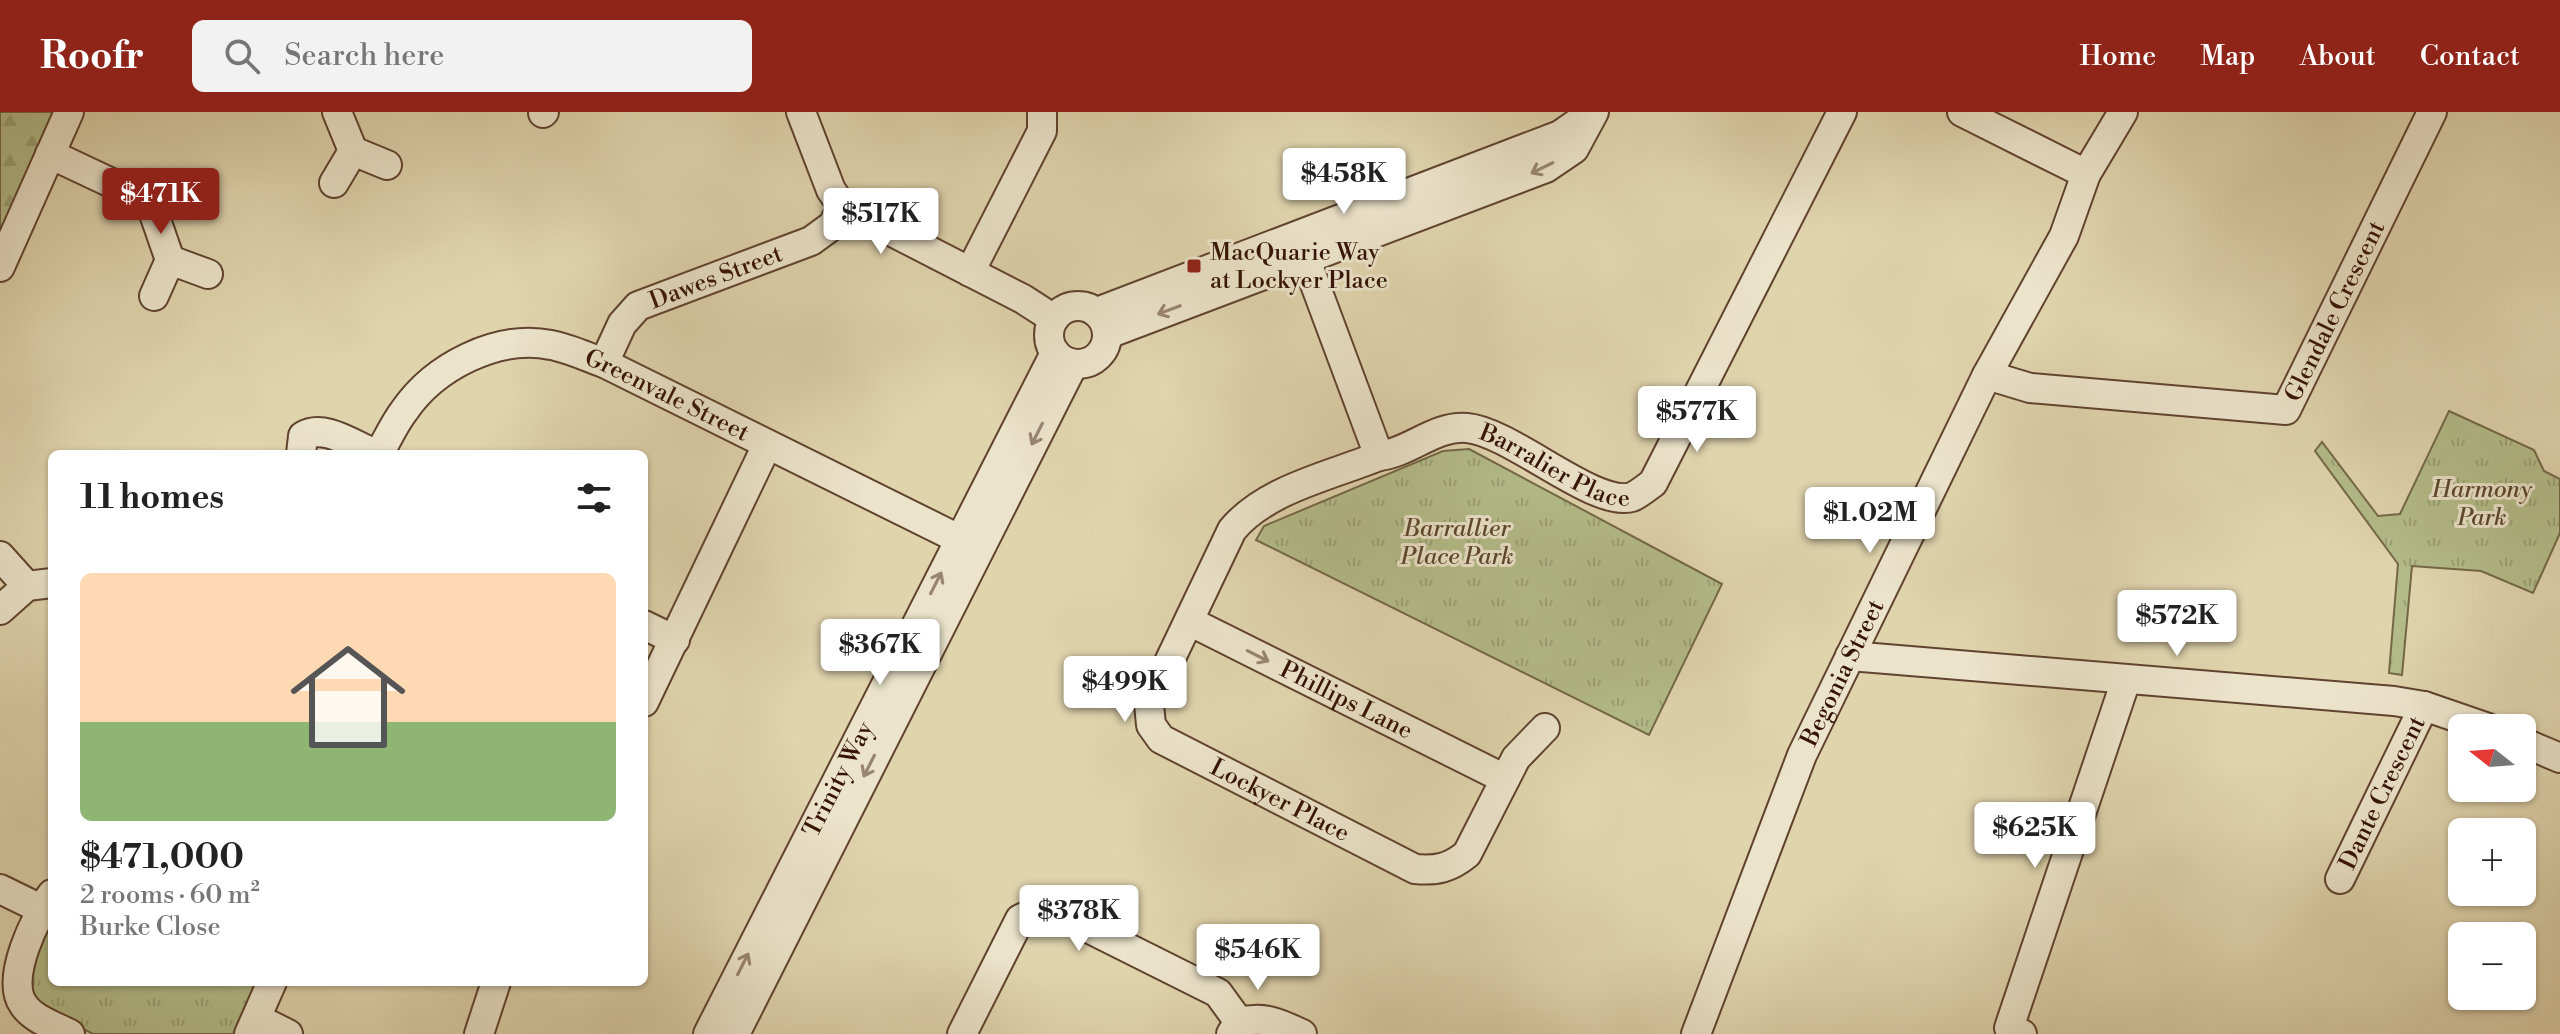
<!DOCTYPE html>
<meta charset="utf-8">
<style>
:root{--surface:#fff;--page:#f2f2f2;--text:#222;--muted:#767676;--accent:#8f2418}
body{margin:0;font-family:"Libre Bodoni",serif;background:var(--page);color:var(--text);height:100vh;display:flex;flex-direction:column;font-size:30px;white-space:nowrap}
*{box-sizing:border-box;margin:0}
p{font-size:26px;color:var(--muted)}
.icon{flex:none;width:44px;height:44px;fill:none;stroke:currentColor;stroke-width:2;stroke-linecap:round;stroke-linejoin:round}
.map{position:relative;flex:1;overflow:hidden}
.details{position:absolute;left:48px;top:338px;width:600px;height:536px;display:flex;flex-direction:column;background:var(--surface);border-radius:12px;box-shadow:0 2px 6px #0004}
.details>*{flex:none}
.needle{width:52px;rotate:287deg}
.buttons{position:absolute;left:2448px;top:602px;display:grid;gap:16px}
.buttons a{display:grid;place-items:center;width:88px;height:88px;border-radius:12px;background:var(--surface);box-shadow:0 2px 6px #0004;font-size:40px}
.price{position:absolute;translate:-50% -68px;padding:0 18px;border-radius:8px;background:#fff;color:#222;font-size:26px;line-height:52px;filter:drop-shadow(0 2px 4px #0008)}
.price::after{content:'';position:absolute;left:50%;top:48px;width:24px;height:18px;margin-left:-12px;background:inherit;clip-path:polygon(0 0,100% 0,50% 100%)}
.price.current{background:var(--accent);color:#fff}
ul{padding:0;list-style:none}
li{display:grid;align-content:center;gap:16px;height:424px;padding:0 32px}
li span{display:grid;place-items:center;height:248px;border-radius:12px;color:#555}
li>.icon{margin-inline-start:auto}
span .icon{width:144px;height:144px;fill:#fffc;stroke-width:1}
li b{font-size:34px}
h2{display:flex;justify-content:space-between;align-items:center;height:96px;padding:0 32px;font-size:34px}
header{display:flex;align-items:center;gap:48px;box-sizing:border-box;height:112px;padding:0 40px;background:var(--accent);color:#fff}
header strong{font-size:38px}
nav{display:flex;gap:44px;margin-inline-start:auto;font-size:28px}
.search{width:560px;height:72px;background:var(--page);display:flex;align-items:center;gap:20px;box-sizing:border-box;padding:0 28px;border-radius:12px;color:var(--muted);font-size:30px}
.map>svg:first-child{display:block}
</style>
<header>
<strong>Roofr</strong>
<div class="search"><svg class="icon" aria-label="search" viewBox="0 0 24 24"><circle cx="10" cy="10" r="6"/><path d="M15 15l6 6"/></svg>Search here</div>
<nav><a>Home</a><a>Map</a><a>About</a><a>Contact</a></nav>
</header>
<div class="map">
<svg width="2560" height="922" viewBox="0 0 2560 922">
<defs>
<pattern id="forest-firs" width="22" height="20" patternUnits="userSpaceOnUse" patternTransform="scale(2)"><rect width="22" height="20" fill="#b3bc89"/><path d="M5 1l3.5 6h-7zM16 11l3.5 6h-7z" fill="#9ba175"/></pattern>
<pattern id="park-tufts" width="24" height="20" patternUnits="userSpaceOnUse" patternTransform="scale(2)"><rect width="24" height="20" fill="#b3bc89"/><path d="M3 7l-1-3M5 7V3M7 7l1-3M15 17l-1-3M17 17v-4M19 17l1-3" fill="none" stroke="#9ba175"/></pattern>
</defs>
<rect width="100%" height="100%" fill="#e0d4ad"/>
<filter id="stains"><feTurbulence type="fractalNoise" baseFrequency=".0025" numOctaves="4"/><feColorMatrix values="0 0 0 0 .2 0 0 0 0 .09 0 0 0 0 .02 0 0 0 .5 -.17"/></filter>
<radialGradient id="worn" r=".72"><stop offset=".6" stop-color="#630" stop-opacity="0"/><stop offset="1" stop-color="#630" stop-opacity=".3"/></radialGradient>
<polygon fill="url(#forest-firs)" stroke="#746847" stroke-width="2" points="0,0 56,0 0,124"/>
<g fill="url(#park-tufts)" stroke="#746847" stroke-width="2">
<polygon points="2449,299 2534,338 2544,359 2560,367 2560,421 2533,481 2481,459 2412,454 2402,563 2389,561 2398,452 2315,339 2322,330 2378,404 2400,402"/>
<polygon points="1469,337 1722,472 1649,623 1256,428 1264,414 1443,339"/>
<polygon points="52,801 52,870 259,870 234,922 93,922 36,893 28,880 31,851"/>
</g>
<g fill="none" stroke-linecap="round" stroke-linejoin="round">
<defs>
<g id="minor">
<polyline points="337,0 353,39"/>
<polyline points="801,0 831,78 842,94 1023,187 1054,207"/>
<polyline points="1962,0 2086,62"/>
<polyline points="543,1 544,0"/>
<polyline points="50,42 137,83 152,96 170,148"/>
<polyline points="334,71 353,39 387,53"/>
<path id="s1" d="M1297 124 1379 344C1330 364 1266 377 1232 418L1149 592 1151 613 1161 627 1415 757C1437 759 1450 756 1467 742L1516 646 1545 616"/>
<polyline points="0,155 69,0"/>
<polyline points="970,160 1042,19 1042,0"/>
<polyline points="154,184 170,148 208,162"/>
<circle cx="1078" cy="223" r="29"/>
<polyline points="1097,200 1560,23 1589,3"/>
<polyline points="1108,222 1546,56 1574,37 1594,0"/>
<path id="s2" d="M604 251 622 212 638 194 811 129 833 113 842 94"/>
<path id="s3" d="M1987 263 2030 276 2286 298 2432 0"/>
<path d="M301 342 303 324C325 311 354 334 376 342"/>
<path id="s4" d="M379 342C387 328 394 312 404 299 434 255 497 222 551 233 568 236 587 245 604 251L973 434"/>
<path id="s5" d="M1379 344C1409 341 1435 313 1467 316 1512 320 1594 396 1632 385 1639 382 1647 375 1653 371L1842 0"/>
<polyline points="0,444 27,474"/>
<polyline points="0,498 27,474 52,471"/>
<path id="s6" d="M1189 509 1505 667"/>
<polyline points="644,513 675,528"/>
<polyline points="1850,544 2394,589 2424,594 2488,616"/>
<polyline points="644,590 767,333"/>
<polyline points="2522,630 2560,646"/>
<path id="s7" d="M2340 767 2424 594"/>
<polyline points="0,777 41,797"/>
<path d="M52 782C36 804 5 866 23 892 32 907 55 914 70 922"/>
<polyline points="258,907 288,922"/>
<polyline points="249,922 272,870"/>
<polyline points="479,922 496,870"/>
<path id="s8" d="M708 922 1055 241"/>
<polyline points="735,922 1073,253"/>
<polyline points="962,922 1020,807 1040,798 1064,804 1218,881 1239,910"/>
<path d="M1231 922 1239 910C1265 904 1279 911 1302 922"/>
<path id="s9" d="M1696 922 1802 643 1987 263 2064 124 2086 62 2123 0"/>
<polyline points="2022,922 2009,916 2126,568"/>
</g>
</defs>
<use href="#minor" stroke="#60432f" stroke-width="32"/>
<use href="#minor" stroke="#ebe3ca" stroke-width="28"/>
</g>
<defs><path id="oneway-shaft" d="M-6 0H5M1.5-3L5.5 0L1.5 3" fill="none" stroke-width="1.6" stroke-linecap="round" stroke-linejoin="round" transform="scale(2)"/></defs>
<g stroke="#998571">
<use href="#oneway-shaft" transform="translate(1542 56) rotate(154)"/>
<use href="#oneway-shaft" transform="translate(1169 198) rotate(159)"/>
<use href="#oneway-shaft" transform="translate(1037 322) rotate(117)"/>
<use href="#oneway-shaft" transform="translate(936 471) rotate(-63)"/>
<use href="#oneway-shaft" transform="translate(1258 544) rotate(27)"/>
<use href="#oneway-shaft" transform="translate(869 654) rotate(117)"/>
<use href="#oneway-shaft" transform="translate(743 852) rotate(-63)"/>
</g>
<rect fill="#8f2418" stroke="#ebe3ca" stroke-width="3" x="1186" y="146" width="16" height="16" rx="4"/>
<g text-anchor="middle" stroke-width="6" stroke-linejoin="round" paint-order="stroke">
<g font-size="24" fill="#351305" stroke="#ebe3ca" text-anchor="start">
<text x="1210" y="148">MacQuarie Way<tspan x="1210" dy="28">at Lockyer Place</tspan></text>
</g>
<g font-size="24" fill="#351305" stroke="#ebe3ca">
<text dy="8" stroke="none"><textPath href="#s2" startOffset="150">Dawes Street</textPath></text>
<text dy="8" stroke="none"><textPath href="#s3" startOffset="412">Glendale Crescent</textPath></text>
<text dy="8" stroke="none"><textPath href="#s4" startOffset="346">Greenvale Street</textPath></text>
<text dy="8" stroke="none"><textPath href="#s5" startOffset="190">Barralier Place</textPath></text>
<text dy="8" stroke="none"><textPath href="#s9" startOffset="390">Begonia Street</textPath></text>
<text dy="8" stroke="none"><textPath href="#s6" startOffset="176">Phillips Lane</textPath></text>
<text dy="8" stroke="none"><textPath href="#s8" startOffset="286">Trinity Way</textPath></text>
<text dy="8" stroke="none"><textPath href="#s7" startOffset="96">Dante Crescent</textPath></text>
<text dy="8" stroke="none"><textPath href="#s1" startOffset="766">Lockyer Place</textPath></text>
</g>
<g font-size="24" font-style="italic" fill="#5b462d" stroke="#ebe3ca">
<text x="2482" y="385">Harmony<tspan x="2482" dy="28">Park</tspan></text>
<text x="1457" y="424">Barrallier<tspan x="1457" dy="28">Place Park</tspan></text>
</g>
</g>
<rect width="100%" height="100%" filter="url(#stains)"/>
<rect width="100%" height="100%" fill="url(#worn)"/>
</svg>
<div class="buttons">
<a><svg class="needle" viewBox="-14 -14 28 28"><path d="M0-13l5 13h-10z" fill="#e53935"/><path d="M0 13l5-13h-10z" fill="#767676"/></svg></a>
<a>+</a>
<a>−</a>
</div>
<b class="price" style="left:1344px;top:104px">$458K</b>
<b class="price current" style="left:161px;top:124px">$471K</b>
<b class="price" style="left:881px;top:144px">$517K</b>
<b class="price" style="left:1697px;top:342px">$577K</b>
<b class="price" style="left:1870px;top:443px">$1.02M</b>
<b class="price" style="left:2177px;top:546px">$572K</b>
<b class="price" style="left:880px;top:575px">$367K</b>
<b class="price" style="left:1125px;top:612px">$499K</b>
<b class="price" style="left:2035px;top:758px">$625K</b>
<b class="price" style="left:1079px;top:841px">$378K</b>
<b class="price" style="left:1258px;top:880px">$546K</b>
<section class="details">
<h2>11 homes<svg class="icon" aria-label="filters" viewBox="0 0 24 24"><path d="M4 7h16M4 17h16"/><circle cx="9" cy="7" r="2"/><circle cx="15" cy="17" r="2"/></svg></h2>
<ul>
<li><span style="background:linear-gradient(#ffd9b3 60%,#8fb573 0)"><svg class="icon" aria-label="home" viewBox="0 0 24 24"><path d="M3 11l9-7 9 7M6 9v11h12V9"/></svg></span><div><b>$471,000</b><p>2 rooms · 60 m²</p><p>Burke Close</p></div></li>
</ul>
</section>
</div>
